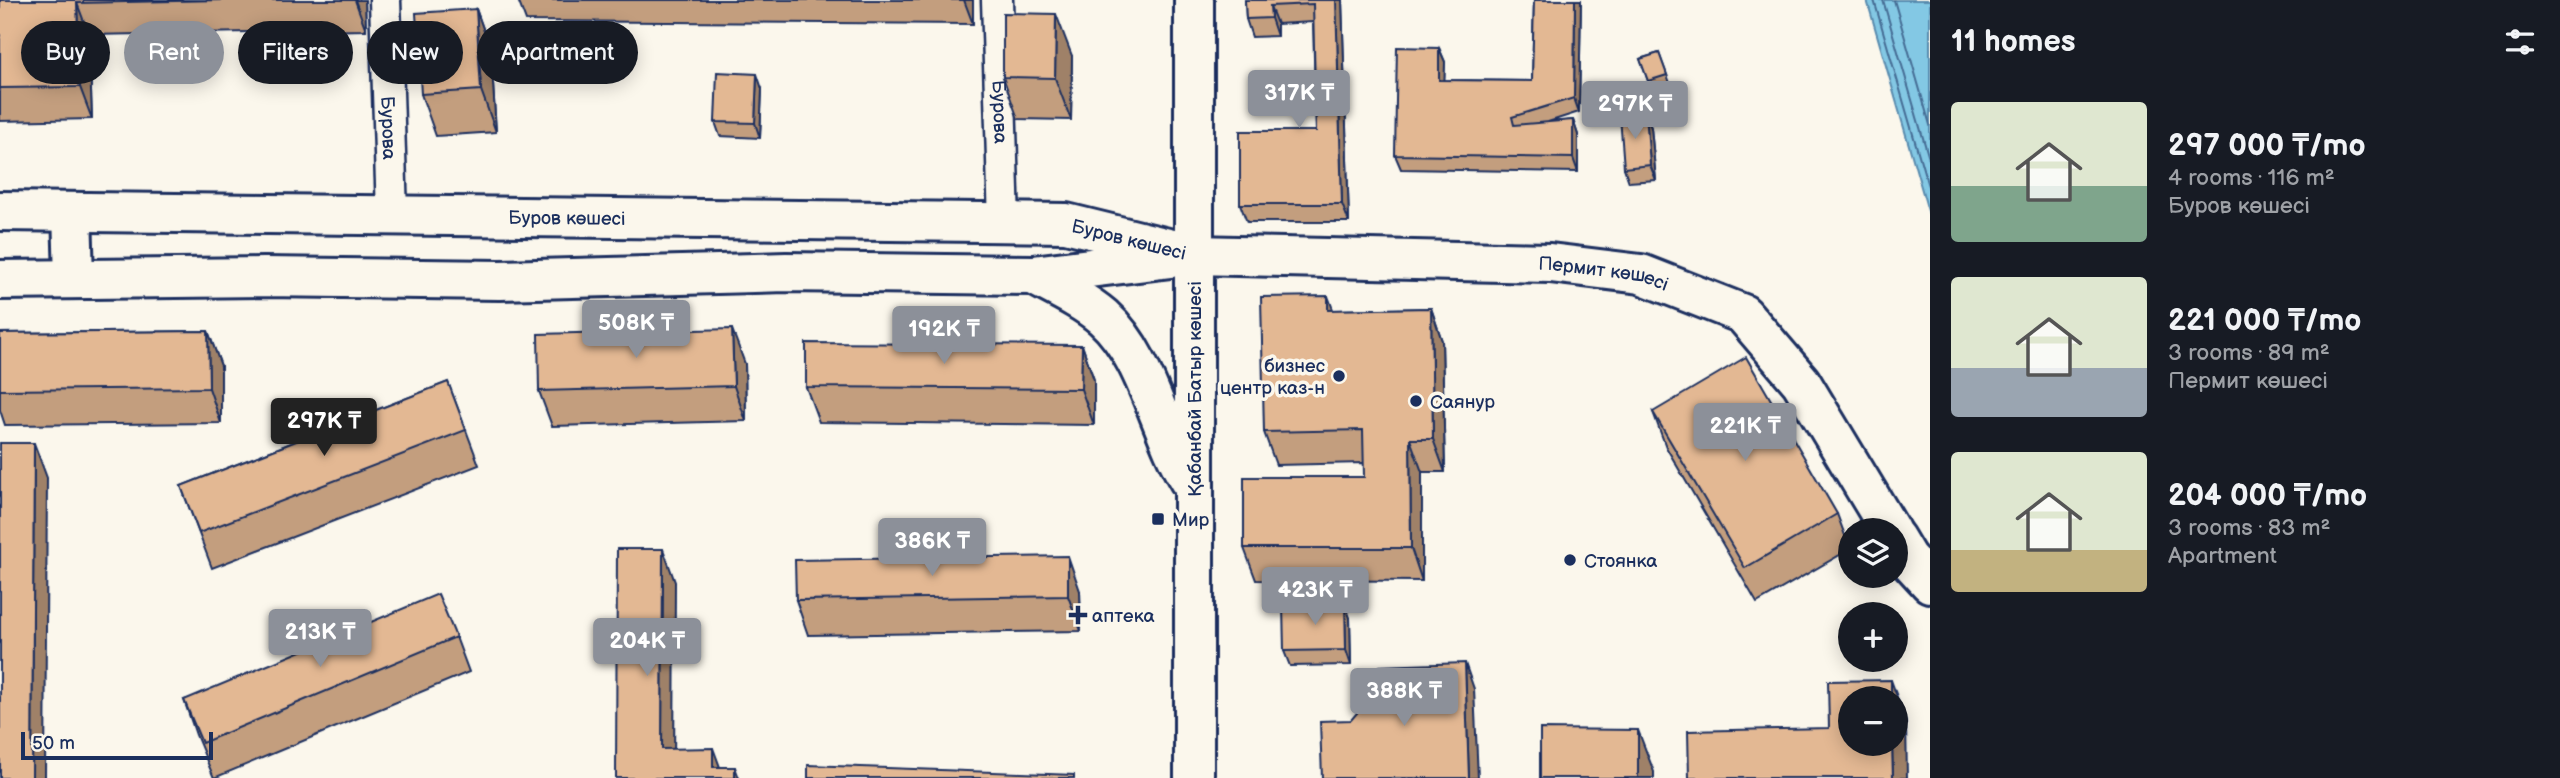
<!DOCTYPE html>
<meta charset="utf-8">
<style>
:root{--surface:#171b24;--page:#242831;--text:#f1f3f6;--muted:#9ea1a6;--accent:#8c9099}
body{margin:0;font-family:"Balsamiq Sans",sans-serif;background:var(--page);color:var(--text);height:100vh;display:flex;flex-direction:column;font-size:26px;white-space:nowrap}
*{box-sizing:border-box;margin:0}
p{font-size:23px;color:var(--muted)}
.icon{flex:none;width:38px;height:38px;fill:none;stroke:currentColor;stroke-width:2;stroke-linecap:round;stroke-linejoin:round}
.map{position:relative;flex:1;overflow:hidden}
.side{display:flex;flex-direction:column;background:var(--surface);width:630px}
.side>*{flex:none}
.top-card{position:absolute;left:21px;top:21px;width:665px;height:63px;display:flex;gap:14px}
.tools{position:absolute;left:1838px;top:518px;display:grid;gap:14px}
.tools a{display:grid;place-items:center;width:70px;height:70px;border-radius:50%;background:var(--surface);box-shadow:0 4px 18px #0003;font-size:35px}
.scale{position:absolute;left:21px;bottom:18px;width:192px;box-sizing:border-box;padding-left:7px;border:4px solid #1b2f5e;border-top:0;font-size:19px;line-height:24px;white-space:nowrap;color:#1b2f5e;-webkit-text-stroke:5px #fbf7ec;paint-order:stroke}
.price{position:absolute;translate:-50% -60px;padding:0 16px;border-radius:7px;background:var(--accent);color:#fff;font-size:23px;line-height:46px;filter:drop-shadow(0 2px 4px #0008)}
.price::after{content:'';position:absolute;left:50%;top:42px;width:21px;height:16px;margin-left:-10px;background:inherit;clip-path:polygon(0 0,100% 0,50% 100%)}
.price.on{background:#222;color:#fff}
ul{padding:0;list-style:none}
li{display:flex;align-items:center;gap:21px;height:175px;padding:0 21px}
li span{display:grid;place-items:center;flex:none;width:196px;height:140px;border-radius:7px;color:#555}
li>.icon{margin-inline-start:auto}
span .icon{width:84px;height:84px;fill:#fffc;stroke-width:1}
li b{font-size:30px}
h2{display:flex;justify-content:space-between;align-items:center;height:84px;padding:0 21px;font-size:30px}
.pill{padding:0 24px;border-radius:32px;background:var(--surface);box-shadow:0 4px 18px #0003;font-size:24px;line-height:63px}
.pill.on{background:var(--accent);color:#fff}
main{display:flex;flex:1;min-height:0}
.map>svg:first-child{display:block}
</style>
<main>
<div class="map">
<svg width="1930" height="778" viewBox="0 0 1930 778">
<rect width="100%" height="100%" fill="#fbf7ec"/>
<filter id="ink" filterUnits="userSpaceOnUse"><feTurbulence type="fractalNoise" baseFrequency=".0143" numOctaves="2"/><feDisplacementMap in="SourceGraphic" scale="14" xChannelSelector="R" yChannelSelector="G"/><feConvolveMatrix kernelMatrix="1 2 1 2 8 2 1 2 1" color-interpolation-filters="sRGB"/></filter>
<g filter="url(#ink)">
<polygon fill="#83c8e4" stroke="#598bae" stroke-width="2" points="1867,0 1930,0 1930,218"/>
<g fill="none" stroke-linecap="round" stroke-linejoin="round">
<g stroke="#456c94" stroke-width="2">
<polyline points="1874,0 1930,193"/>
<polyline points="1883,0 1930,162"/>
<polyline points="1894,0 1930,125"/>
</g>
<defs>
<g id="minor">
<path id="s1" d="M385 0 392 214"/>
<path id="s2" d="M997 0 1004 223"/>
</g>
<g id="secondary">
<polyline points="1194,0 1194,778"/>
<path id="s3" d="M0 211 1066 223 1172 249"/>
<polyline points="72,212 74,278"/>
<path d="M1033 275C1057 288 1083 300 1103 317 1147 356 1159 431 1189 480"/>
<path id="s4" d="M0 280 264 277 500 280 786 272 1033 275 1195 255 1550 263 1641 274 1743 314 1801 382 1890 530"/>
<polyline points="1895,538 1907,558 1930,583"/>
</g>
</defs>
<use href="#minor" stroke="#1b2f5e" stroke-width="35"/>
<use href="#secondary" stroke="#1b2f5e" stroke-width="44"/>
<use href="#minor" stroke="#fbf7ec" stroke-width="30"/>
<use href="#secondary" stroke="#fbf7ec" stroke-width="38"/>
</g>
<g fill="#c39e7e" stroke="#1b2f5e" stroke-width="2">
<polygon points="0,0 365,0 366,30 89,35 92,119 0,121"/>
<polygon points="518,0 973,0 973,24 526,21"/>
<polygon points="1245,0 1342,0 1349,222 1247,222 1240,204 1316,131 1313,22 1277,24 1277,36 1252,37 1246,19"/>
<polygon points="1534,0 1581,0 1579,112 1548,122 1573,120 1578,135 1578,172 1401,169 1395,155 1439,48 1445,62 1444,80 1532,81"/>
<polygon points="476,9 491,51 496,132 436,136 421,94"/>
<polygon points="1659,53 1670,83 1651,89 1640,59"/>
<polygon points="1072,56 1071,120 1018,119 1003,77"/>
<polygon points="762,89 760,138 720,136 715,122"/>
<polygon points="1651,128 1656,180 1629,182 1624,168"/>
<polygon points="1431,308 1442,341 1445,472 1422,472 1422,581 1256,580 1244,548 1364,477 1364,463 1276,465 1264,432 1334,310"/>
<polygon points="208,331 221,366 221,423 5,425 0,410 0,333"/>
<polygon points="1082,345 1094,380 1094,425 819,422 806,387"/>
<polygon points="745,364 746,421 552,426 539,391"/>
<polygon points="448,382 479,465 212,568 181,486"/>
<polygon points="1653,412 1837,514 1850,549 1757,603 1666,447"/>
<polygon points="1080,591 1081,631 808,635 796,600"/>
<polygon points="1350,618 1351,665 1290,666 1284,651"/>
<polygon points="456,637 469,672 214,778 196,735 184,700"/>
</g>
<g fill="#9f8167" stroke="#1b2f5e" stroke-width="2">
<polygon points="355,0 365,0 366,30"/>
<polygon points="964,0 973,0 973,24"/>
<polygon points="1336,0 1342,0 1349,222 1342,204"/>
<polygon points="1575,0 1581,0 1579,112 1574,98"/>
<polygon points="77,3 89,35 92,119 80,87"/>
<polygon points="1270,6 1277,24 1277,36 1271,18"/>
<polygon points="476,9 491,51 496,132 481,90"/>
<polygon points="1056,14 1072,56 1071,120 1055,78"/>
<polygon points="1439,48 1445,62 1444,94 1439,80"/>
<polygon points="757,74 762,89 760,138 755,123"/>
<polygon points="1646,114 1651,128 1656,180 1650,165"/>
<polygon points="1573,120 1578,135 1578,172 1573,158"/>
<polygon points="1328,296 1340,328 1328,310"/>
<polygon points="1431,308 1442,341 1445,472 1433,439"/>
<polygon points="732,329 745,364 746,421 734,386"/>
<polygon points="208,331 221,366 221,423 209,388"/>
<polygon points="1082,345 1094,380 1094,425 1081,389"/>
<polygon points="1410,439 1422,472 1422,581 1411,548"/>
<polygon points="34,443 47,478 45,778 32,778"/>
<polygon points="663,549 675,582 674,778 662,749"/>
<polygon points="1068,556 1080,591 1081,631 1068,596"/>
<polygon points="1345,603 1350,618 1351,665 1346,650"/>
<polygon points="1465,663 1474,689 1478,778 1469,778"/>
<polygon points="1891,680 1906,722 1907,778 1893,778 1892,744 1895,744 1895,698 1891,698"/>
<polygon points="1638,730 1654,772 1654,778 1638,778"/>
<polygon points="713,748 724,778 713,767"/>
<polygon points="735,767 739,778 735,778"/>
</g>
<g fill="#e3b893" stroke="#1b2f5e" stroke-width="2">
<polygon points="0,0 224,0 77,3 80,87 0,88"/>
<polygon points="1245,0 1336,0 1342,204 1240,204 1240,131 1316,131 1313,4 1270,6 1271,18 1246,19"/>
<polygon points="1534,0 1575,0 1574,98 1512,117 1514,125 1573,120 1573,158 1395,155 1397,47 1439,48 1439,80 1532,81"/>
<polygon points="476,9 481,90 421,94 416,13"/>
<polygon points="1003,13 1056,14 1055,78 1003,77"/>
<polygon points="1659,53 1667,75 1648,81 1640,59"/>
<polygon points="717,72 757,74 755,123 715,122"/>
<polygon points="1646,114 1650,165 1624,168 1620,116"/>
<polygon points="1328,296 1328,310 1431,308 1433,439 1410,439 1411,548 1244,548 1244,477 1364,477 1363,430 1264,432 1261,297"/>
<polygon points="732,329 734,386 539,391 538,334"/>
<polygon points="208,331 209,388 0,390 0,333"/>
<polygon points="806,343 1082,345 1081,389 806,387"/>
<polygon points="1746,357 1837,514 1745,568 1653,412"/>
<polygon points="448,382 466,430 199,533 181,486"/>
<polygon points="0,443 34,443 32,778 0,778"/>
<polygon points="617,549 663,549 662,749 713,748 713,767 735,767 735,778 616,778"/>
<polygon points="1068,556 1068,596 796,600 795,560"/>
<polygon points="438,594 456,637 202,743 184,700"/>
<polygon points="1345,603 1346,650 1284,651 1283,605"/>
<polygon points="1465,663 1469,778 1322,778 1320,721 1351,720 1381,685 1380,666"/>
<polygon points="1891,680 1891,698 1850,698 1850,744 1892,744 1893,778 1689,778 1688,731 1829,728 1828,681"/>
<polygon points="1540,729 1638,730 1638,778 1540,778"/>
<polygon points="808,765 1074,775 1074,778 808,778"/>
</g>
</g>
<g fill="#1b2f5e" stroke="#fbf7ec" stroke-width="2.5">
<circle cx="1339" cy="376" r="7"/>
<circle cx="1416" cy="401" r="7"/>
<rect x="1151" y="512" width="14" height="14" rx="3.5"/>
<circle cx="1570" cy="560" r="7"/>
<path d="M1074.5 604.5h7v7h7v7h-7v7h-7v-7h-7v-7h7z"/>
</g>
<g text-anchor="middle" stroke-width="7" stroke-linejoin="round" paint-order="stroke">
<g font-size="19" fill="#1b2f5e" stroke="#fbf7ec">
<text dy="7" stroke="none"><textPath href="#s2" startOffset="112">Бурова</textPath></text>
<text dy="7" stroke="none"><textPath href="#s1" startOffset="128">Бурова</textPath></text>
<text dy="7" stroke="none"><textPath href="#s3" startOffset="567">Буров көшесі</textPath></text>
<text transform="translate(1129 239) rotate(14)" y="7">Буров көшесі</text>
<text dy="7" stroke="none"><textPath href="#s4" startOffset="1606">Пермит көшесі</textPath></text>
<text transform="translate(1194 389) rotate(-90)" y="7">Қабанбай Батыр көшесі</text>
</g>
<g font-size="19" fill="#1b2f5e" stroke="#fbf7ec" text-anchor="start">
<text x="1325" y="372" text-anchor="end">бизнес<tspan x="1325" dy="22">центр каз-н</tspan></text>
<text x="1430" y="408">Саянур</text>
<text x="1172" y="526">Мир</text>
<text x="1584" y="567">Стоянка</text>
<text x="1092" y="622">аптека</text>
</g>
</g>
</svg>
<div class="tools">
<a><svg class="icon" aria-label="layers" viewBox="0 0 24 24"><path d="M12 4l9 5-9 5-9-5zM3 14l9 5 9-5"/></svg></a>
<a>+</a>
<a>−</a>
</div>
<div class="scale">50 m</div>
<b class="price" style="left:1299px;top:130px">317K ₸</b>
<b class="price" style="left:1635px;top:141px">297K ₸</b>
<b class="price" style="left:636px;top:360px">508K ₸</b>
<b class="price" style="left:944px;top:366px">192K ₸</b>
<b class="price on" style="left:324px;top:458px">297K ₸</b>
<b class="price" style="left:1745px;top:463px">221K ₸</b>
<b class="price" style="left:932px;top:578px">386K ₸</b>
<b class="price" style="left:1315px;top:627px">423K ₸</b>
<b class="price" style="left:320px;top:669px">213K ₸</b>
<b class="price" style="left:647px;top:678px">204K ₸</b>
<b class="price" style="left:1404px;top:728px">388K ₸</b>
<div class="top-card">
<a class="pill">Buy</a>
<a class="pill on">Rent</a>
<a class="pill">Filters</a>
<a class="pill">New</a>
<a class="pill">Apartment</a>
</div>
</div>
<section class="side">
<h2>11 homes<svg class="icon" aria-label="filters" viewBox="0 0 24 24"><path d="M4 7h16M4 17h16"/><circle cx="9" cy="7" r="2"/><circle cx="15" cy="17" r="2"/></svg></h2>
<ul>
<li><span style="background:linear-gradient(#dfe7d0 60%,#7fa58c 0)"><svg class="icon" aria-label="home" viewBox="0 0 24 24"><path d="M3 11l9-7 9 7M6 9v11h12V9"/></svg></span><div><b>297 000 ₸/mo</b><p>4 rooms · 116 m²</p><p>Буров көшесі</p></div></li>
<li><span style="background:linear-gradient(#dfe7d0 65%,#9aa5b1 0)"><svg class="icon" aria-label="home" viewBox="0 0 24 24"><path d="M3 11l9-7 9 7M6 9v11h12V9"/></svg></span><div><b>221 000 ₸/mo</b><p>3 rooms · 89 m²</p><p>Пермит көшесі</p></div></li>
<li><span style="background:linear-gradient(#dfe7d0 70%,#c2b280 0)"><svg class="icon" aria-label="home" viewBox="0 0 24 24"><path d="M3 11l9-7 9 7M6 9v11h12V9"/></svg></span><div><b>204 000 ₸/mo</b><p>3 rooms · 83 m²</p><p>Apartment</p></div></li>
</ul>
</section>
</main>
